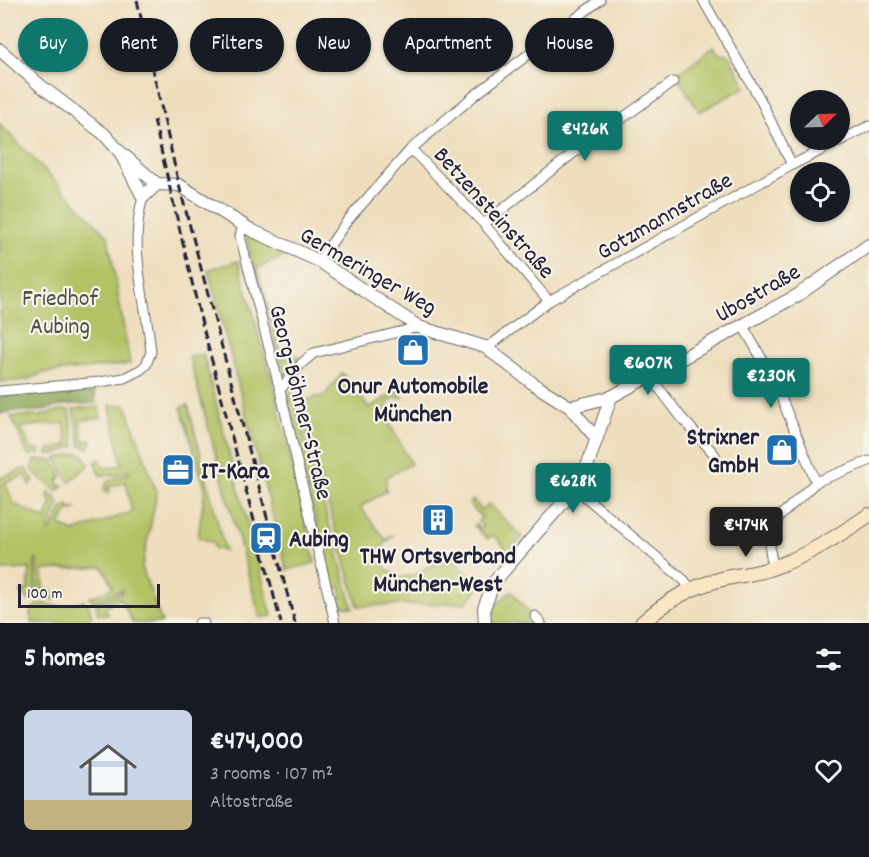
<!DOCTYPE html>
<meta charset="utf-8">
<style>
:root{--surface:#171b24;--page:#20242c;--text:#f1f3f6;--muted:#9ea1a6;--accent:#0f766e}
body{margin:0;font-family:Dekko,sans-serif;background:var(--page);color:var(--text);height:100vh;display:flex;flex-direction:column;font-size:22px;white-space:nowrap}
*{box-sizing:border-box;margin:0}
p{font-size:20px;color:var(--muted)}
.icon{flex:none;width:33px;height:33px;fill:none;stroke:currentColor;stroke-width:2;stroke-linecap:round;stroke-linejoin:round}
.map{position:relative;height:623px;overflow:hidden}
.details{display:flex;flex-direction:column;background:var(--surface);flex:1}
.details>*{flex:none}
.banner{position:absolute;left:18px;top:18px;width:834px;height:54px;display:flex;gap:12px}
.needle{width:39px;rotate:67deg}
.controls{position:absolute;left:790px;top:90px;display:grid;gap:12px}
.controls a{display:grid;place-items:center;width:60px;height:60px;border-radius:50%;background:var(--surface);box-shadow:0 2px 4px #0004;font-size:30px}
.scale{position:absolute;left:18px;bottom:15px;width:142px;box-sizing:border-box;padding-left:6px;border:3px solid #22223b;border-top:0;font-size:16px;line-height:21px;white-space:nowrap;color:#22223b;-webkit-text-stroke:4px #f7f3e8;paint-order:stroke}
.price{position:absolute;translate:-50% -51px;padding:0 14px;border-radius:6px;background:var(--accent);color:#fff;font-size:20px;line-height:39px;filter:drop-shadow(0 2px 3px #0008)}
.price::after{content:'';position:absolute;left:50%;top:36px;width:18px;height:14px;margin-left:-9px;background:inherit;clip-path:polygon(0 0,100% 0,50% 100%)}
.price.on{background:#222;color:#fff}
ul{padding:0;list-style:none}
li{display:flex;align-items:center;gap:18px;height:150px;padding:0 24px}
li span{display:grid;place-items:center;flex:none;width:168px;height:120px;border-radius:9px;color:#555}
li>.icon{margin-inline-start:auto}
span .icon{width:72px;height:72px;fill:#fffc;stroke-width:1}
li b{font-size:26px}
h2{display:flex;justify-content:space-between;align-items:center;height:72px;padding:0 24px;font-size:26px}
.tag{padding:0 21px;border-radius:27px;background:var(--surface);box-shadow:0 2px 4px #0004;font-size:21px;line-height:54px}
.tag.on{background:var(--accent);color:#fff}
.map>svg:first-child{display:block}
</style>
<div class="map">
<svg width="869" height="623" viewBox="0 0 869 623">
<rect width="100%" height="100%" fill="#f7f3e8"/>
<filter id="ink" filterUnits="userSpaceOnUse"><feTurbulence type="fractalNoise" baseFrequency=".0167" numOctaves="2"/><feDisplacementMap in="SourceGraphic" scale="12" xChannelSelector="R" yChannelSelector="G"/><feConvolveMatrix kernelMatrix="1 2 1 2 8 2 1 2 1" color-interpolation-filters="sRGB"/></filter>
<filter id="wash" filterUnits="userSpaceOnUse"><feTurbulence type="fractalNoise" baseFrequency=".008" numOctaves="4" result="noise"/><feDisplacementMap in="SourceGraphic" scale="24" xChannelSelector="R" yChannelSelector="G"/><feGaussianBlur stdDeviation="1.35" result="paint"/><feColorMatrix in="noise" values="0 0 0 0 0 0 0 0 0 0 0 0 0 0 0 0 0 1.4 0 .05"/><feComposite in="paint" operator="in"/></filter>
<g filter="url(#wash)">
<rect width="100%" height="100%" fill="#eedebd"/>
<g fill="#b2c265" stroke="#6a7250" stroke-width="1.5">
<polygon points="714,46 720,55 726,54 730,57 746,87 699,112 676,75"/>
<polygon points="0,124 108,236 130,364 43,373 27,380 0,382"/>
<polygon points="251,236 287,253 286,256 257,268 283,359 295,356 300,358 287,375 284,372 247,242 247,237"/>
<polygon points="238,261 273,384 315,563 287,570 208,270"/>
<polygon points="203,354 272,616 260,618 189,356"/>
<path d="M342 373 369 408 398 390 403 398C389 396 389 402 384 413L411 464 386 477V491L360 507 386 540 394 534 383 546 380 555 386 569 401 578 414 575 449 555 480 586 466 603 358 606 298 402 325 395Z"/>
<polygon points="291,390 353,608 336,605 335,599 342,597 340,587 332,588 287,401"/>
<polygon points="110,405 126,405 157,493 142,568 162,623 133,623 120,598 105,607 108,615 98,614 96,604 123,592 121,590 94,602 90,598 91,596 94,596 113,587 103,567 43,570 44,589 54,591 55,600 45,597 38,597 37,560 35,560 35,598 30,601 21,592 28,589 30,569 0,570 0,478 26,468 34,481 30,485 25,475 5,483 14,504 46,519 52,502 47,497 50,492 59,502 48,530 50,532 62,508 68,505 69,508 77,508 67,512 60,525 73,532 132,512 126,482 109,487 110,492 104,491 107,482 129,473 129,470 115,475 100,475 95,462 100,459 104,468 122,465"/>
<polygon points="188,405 225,551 214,548 214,543 198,537 205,488 181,407"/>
<polygon points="99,407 101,418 80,420 84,441 92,440 89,448 81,446 73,409"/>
<polygon points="61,410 69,410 75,446 56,454 47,454 47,450 68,445 64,423 21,427 31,449 41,450 40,454 28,455 11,416 40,416"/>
<polygon points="77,453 84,455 89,465 69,482 56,459"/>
<path d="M35 460H52L62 476 58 480 59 485 64 486 57 492C48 482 41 481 32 469Z"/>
<polygon points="473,500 482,510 489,504 522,537 506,556 502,551 505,547 493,535 488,539 474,526 476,524 480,529 483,526 478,521 482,517 469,504"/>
<polygon points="511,591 538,623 491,623 489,611"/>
<path d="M83 601 88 604 92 615 85 623H32L30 614 32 609C43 599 50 607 62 606 69 605 75 602 83 601Z"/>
</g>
<polygon fill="#8da85a" stroke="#58654a" stroke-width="1.5" points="94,388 96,403 63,405 40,411 12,411 0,414 0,396"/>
</g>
<g filter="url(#ink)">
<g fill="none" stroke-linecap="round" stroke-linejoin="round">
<defs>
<g id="minor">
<polyline points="703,0 760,99 792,165"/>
<polyline points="411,149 484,224 549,301"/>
<polyline points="484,224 571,155 673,82"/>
<polyline points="243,226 240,236 280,390 335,623"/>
<polyline points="319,261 347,221 411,149 475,95 600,0"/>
<polyline points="743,326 762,359 780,395 816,482"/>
<polyline points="485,347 492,344 549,301 792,165 869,126"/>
<polyline points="649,375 681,417 715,455"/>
<polyline points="280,390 301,364 314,353 419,327"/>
<path d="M0 391 100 382 124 378 140 370 146 365 151 352C146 299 128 249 143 197"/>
<polyline points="576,489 685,581 689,589"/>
<polyline points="773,568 770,550 771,535 779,517 816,482 869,461"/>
<polyline points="535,616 541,623"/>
<polyline points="199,623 204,623"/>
</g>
<g id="tertiary">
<polyline points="0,50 41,86 104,134 119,151 157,184 179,185 251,230 319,261 419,327 485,347 535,385 570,407 596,438"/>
<polyline points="122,156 143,197 157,184"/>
<polyline points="570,407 611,397"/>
<polyline points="485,623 484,608 494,582 582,481 611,397 798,295 869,245"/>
</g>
<path id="secondary" d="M642 623C668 600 688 588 722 579 738 575 756 574 772 568 807 556 838 536 869 515"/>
</defs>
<use href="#minor" stroke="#696468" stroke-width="11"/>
<use href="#tertiary" stroke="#696468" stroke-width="14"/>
<use href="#secondary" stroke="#696468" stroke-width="16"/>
<use href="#minor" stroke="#fff" stroke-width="9"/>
<use href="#tertiary" stroke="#fff" stroke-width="12"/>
<use href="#secondary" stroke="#fbe6c4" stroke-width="14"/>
<g stroke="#22223b" stroke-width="3" stroke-dasharray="9 4.5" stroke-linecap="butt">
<polyline points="137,0 179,185 295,623"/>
<polyline points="154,120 199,312 281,623"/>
</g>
</g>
</g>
<defs>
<symbol id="shop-square" viewBox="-11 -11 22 22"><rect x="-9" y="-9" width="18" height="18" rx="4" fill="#1f6fb2" stroke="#f7f3e8"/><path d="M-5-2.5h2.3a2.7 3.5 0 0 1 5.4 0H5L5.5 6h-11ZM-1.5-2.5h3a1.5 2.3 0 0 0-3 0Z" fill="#fff"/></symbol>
<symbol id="office-square" viewBox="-11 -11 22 22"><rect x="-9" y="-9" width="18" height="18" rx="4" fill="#1f6fb2" stroke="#f7f3e8"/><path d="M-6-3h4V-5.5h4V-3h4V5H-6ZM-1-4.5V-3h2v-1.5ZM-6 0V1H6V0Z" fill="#fff"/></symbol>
<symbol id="building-square" viewBox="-11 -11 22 22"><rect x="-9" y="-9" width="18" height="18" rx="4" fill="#1f6fb2" stroke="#f7f3e8"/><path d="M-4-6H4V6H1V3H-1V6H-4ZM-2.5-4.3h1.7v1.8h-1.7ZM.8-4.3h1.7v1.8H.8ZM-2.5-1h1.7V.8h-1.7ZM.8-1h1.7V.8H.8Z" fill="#fff"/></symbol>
<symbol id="station-square" viewBox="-11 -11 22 22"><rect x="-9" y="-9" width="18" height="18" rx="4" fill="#1f6fb2" stroke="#f7f3e8"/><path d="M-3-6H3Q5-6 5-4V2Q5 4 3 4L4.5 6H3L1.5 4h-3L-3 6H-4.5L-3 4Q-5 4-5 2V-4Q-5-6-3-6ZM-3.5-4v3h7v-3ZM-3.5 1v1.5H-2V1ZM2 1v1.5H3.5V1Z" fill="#fff"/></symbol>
</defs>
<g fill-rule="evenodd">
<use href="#shop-square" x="394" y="331" width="38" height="38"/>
<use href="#shop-square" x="763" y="431" width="38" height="38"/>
<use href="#office-square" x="159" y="451" width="38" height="38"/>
<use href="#building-square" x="419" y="501" width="38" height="38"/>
<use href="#station-square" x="247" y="519" width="38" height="38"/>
</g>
<g text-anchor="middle" stroke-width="4.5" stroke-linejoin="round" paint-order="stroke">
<g font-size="24" fill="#22223b" stroke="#f7f3e8">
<text transform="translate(495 212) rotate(48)" y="8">Betzensteinstraße</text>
<text transform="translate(664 215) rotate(-30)" y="8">Gotzmannstraße</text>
<text transform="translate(369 270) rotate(30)" y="8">Germeringer Weg</text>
<text transform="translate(757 292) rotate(-30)" y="8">Ubostraße</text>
<text transform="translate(302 402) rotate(76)" y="8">Georg-Böhmer-Straße</text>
</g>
<g font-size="24" fill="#4d5248" stroke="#f7f3e8">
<text x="60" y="305">Friedhof<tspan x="60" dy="28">Aubing</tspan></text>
</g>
<g font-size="24" font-weight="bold" fill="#22223b" stroke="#f7f3e8">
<text x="413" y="393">Onur Automobile<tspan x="413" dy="28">München</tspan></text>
<text x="759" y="444" text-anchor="end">Strixner<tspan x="759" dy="28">GmbH</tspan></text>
<text x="201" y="478" text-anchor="start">IT-Kara</text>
<text x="289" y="546" text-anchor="start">Aubing</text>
<text x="438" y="563">THW Ortsverband<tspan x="438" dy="28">München-West</tspan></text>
</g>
</g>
</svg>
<div class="controls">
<a><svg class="needle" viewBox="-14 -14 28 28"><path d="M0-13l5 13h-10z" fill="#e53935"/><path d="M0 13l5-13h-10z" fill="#9ea1a6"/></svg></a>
<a><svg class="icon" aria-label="locate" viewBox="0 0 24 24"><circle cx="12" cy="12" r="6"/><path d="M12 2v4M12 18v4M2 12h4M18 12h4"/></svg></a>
</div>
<div class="scale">100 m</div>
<b class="price" style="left:585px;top:162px">€426K</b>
<b class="price" style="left:648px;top:396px">€607K</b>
<b class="price" style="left:771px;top:409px">€230K</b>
<b class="price" style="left:573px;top:514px">€628K</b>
<b class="price on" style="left:746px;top:558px">€474K</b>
<div class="banner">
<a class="tag on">Buy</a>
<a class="tag">Rent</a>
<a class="tag">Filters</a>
<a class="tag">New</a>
<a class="tag">Apartment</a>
<a class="tag">House</a>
</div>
</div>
<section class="details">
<h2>5 homes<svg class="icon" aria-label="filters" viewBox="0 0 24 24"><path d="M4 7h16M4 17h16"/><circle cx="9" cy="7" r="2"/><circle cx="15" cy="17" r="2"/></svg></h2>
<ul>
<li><span style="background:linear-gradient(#c9d6e8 75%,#c2b280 0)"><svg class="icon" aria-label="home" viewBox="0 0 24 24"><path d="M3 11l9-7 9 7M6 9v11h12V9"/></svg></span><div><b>€474,000</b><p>3 rooms · 107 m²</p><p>Altostraße</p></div><svg class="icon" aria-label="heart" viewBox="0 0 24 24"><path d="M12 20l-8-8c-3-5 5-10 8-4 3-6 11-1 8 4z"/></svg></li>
</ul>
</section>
